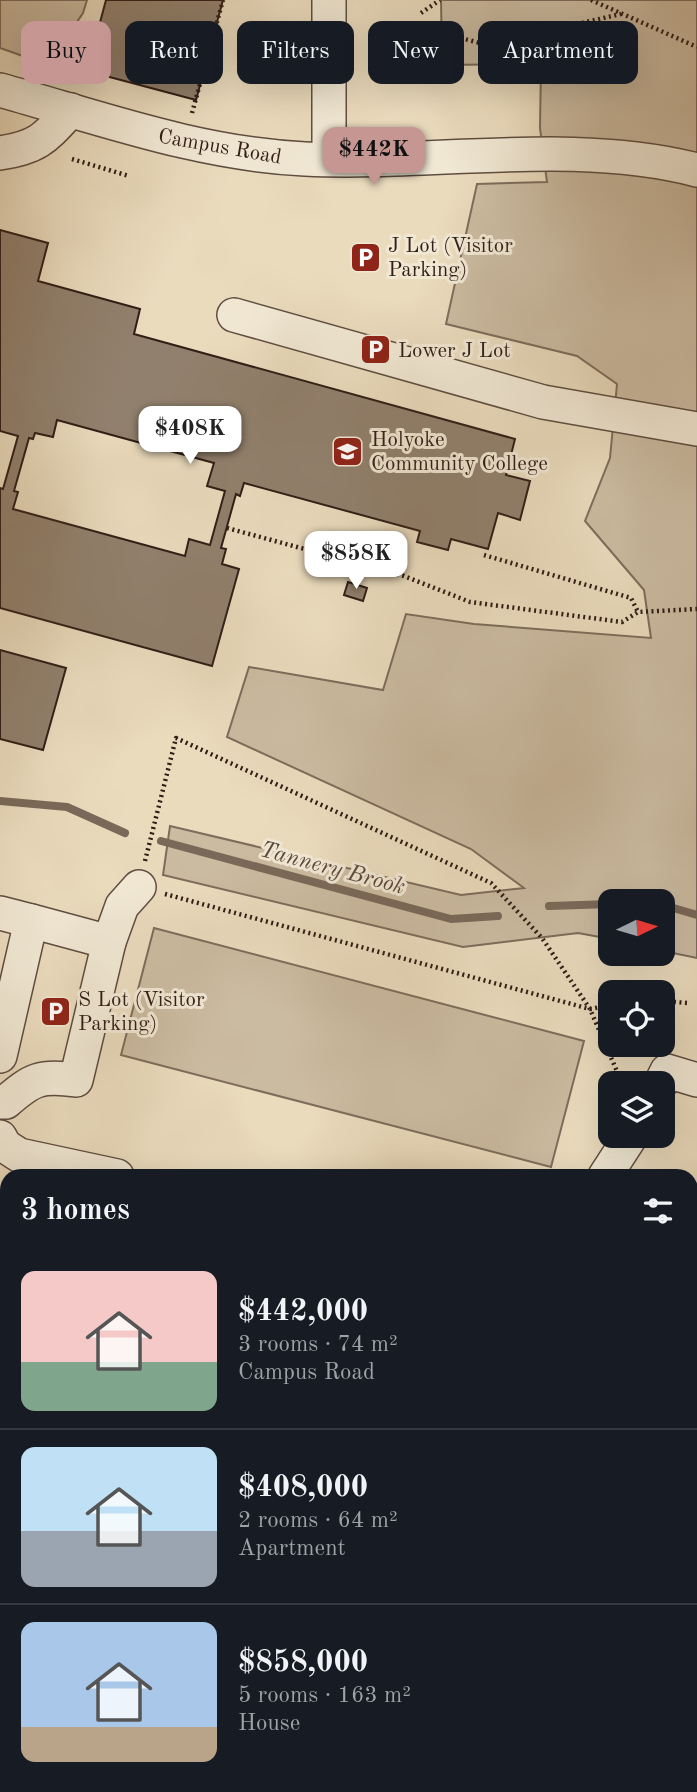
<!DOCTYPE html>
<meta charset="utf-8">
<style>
:root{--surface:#171b24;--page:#20242c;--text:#f1f3f6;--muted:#9ea1a6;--line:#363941;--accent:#c59692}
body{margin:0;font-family:"Old Standard TT",serif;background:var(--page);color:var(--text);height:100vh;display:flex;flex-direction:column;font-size:26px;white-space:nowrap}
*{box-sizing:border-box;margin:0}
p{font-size:23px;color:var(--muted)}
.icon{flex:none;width:38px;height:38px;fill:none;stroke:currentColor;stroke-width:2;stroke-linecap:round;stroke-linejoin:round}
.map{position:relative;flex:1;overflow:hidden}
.details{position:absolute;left:0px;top:1169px;width:698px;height:623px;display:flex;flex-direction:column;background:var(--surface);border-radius:21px 21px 0 0;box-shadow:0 7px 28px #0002}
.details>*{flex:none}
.banner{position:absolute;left:21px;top:21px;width:656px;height:63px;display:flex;gap:14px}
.needle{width:46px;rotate:85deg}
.fabs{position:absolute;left:598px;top:889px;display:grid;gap:14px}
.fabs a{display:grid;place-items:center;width:77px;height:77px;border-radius:14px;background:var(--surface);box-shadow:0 7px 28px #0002;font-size:35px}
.price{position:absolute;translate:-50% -60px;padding:0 16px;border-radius:14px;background:#fff;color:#222;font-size:23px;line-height:46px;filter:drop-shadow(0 2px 4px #0008)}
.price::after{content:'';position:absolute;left:50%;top:42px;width:21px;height:16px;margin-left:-10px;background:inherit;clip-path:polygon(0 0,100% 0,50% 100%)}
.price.on{background:var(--accent);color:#111}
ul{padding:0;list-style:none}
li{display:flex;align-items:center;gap:21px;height:175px;padding:0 21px}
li+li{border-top:2px solid var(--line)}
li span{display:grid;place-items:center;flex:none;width:196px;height:140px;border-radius:14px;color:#555}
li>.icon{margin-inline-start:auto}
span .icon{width:84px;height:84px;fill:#fffc;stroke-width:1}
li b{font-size:30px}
h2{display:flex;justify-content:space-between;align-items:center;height:84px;padding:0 21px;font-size:30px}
.pill{padding:0 24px;border-radius:14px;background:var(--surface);box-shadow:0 7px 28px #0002;font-size:24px;line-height:63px}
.pill.on{background:var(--accent);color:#111}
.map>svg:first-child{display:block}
</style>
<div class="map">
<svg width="697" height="1792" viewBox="0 0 697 1792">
<rect width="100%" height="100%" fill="#eadbbd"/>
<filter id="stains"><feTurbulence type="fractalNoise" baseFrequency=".00286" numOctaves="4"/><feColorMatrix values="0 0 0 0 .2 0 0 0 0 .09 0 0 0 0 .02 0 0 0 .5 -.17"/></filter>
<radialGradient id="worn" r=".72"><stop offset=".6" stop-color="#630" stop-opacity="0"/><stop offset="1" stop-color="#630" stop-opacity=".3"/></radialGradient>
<g fill="#cbbba1" stroke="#7e6c5c" stroke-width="2">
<polygon points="0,0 87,0 83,13 48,65 0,48"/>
<polygon points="441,0 697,0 697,958 663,951 663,901 611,901 611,939 578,933 463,947 163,875 170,826 461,895 524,888 471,849 227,737 249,667 383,690 406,614 474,624 651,638 644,590 585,521 610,458 617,384 577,356 446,324 477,184 547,182 540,128 541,64 442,65"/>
<polygon points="154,928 584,1041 551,1167 121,1055"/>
<polygon points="0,1315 7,1315 7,1662 0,1660"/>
</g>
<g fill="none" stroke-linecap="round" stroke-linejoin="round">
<g stroke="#7a6959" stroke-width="8">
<polyline points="0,801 67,807 125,833"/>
<polyline points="161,841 451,919 498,916"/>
<polyline points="663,905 697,915"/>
<polyline points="549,906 611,904"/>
</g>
</g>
<g fill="#91806d" stroke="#311e17" stroke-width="2" fill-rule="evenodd">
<polygon points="106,0 223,0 196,100 87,71"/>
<path d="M0 230 48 243 38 281 140 309 134 334 515 439 506 475 530 481 520 520 498 513 488 549 451 539 448 550 417 542 420 531 244 483 240 496 236 494 221 548 226 549 222 564 239 569 212 666 0 608V488L3 489 18 436 0 431ZM57 420 214 463 207 486 225 491 210 545 189 539 185 556 13 509 18 492 14 491 29 438 33 439 35 433 53 437Z"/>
<polygon points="348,582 367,588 363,601 344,595"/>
<polygon points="0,650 66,668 43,750 0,739"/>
</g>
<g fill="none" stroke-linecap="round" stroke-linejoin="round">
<defs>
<g id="minor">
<path d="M0 90C101 118 199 154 305 159 433 165 573 138 697 170"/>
<path d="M0 153C39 147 45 138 71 110"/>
<polyline points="329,159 329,0"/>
<polyline points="234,315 543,402 697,429"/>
<polyline points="0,913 31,921 0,1056"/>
<polyline points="31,921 109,942"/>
<polyline points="661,1083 667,1071 697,1080"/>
<path d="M0 1102H6C32 1079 41 1075 76 1080L109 942 122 906 139 887"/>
<polyline points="0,1137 5,1146 19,1155 117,1176"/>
<polyline points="605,1176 631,1136"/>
<polyline points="691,1739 697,1738"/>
<polyline points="614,1785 614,1792"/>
<polyline points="452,1792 476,1785"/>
</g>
</defs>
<use href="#minor" stroke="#5f4d40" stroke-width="36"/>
<g stroke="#311e17" stroke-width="4.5" stroke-dasharray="2 3.5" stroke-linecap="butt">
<polyline points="591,0 697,47"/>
<polyline points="421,13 440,0"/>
<polyline points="434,31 495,47 544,49 569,26 621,14"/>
<polyline points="77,83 85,53 92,55"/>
<polyline points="192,113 223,0"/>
<polyline points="72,159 129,176"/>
<polyline points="227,528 404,576 470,602 622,622 638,612 697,609"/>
<polyline points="484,555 631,598 638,612"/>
<polyline points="145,861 176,738 491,883 542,938 590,1009 622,1083"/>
<polyline points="165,894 590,1009 611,1005"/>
<polyline points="663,1001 687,1003"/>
<polyline points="691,1494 697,1490"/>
</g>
<use href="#minor" stroke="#f1e8d4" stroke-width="33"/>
</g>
<defs>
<symbol id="parking-square" viewBox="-11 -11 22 22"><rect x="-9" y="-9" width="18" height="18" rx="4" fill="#8f2418" stroke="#f1e8d4"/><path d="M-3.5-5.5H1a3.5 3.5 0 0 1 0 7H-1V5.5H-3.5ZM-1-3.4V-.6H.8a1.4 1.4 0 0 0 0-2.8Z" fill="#fff"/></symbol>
<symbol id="university-square" viewBox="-11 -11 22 22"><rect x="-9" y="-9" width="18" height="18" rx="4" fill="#8f2418" stroke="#f1e8d4"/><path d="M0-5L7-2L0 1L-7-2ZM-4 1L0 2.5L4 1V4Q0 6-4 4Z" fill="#fff"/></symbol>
</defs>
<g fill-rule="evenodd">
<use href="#parking-square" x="348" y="240" width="35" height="35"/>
<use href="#parking-square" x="358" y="332" width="35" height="35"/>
<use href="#university-square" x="330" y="434" width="35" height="35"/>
<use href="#parking-square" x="38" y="994" width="35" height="35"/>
</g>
<g text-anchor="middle" stroke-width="6" stroke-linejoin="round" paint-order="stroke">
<g font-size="21" fill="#311e17" stroke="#f1e8d4">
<text transform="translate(220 146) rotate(10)" y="7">Campus Road</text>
</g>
<g font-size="21" fill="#311e17" stroke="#f1e8d4" text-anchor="start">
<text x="388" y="252">J Lot (Visitor<tspan x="388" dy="24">Parking)</tspan></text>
<text x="398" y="357">Lower J Lot</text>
<text x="371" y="446">Holyoke<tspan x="371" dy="24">Community College</tspan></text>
<text x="78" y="1006">S Lot (Visitor<tspan x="78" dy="24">Parking)</tspan></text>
</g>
<g font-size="23" font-style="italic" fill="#5c4a3e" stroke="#f1e8d4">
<text transform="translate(333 867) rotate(15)" y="8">Tannery Brook</text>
</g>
</g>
<rect width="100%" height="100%" filter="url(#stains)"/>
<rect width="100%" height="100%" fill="url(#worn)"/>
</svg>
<div class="fabs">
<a><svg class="needle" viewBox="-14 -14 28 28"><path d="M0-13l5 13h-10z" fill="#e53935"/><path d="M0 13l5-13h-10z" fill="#9ea1a6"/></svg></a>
<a><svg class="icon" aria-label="locate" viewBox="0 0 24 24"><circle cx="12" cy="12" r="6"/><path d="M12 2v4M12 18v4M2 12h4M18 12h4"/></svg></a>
<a><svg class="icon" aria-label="layers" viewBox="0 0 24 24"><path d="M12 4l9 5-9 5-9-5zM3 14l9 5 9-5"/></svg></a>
</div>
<b class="price on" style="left:374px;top:187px">$442K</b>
<b class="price" style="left:190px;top:466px">$408K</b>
<b class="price" style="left:356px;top:591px">$858K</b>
<div class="banner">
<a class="pill on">Buy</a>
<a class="pill">Rent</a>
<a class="pill">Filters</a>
<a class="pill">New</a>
<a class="pill">Apartment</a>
</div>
<section class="details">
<h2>3 homes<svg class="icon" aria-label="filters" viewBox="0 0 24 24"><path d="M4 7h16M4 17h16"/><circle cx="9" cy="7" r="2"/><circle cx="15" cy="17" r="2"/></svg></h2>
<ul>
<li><span style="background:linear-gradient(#f6c9c9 65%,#7fa58c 0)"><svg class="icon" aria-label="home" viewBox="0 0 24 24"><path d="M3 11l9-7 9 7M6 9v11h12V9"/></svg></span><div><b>$442,000</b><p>3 rooms · 74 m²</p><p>Campus Road</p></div></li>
<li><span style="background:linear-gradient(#bfe0f5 60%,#9aa5b1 0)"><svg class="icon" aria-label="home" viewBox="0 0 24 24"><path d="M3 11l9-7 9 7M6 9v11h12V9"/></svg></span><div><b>$408,000</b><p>2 rooms · 64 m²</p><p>Apartment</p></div></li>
<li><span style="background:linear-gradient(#a9c7e8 75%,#b9a48a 0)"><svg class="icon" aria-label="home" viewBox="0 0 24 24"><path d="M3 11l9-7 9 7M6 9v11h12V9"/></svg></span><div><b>$858,000</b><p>5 rooms · 163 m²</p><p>House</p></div></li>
</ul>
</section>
</div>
